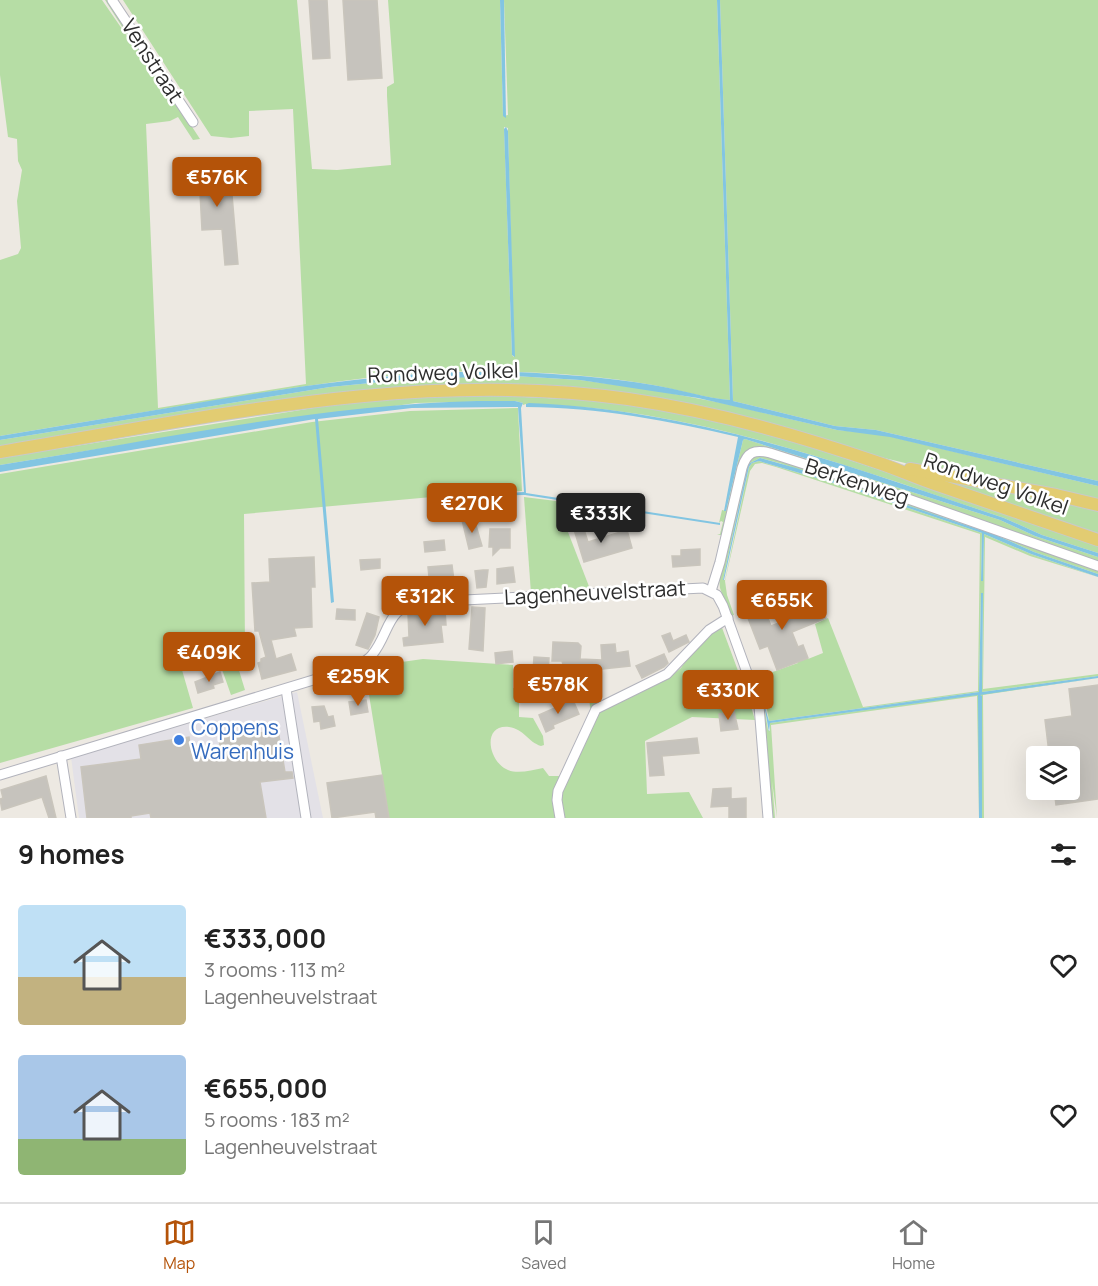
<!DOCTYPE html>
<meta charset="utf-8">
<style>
:root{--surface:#fff;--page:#f2f2f2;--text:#222;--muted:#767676;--line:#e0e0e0;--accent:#b45309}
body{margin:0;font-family:Manrope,sans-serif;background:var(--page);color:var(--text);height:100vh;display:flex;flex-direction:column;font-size:22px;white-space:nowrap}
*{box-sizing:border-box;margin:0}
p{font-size:20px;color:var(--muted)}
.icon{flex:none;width:33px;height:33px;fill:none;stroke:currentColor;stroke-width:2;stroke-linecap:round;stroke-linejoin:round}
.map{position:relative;height:818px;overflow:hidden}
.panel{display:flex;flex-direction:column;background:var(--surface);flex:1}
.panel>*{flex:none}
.fabs{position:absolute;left:1026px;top:746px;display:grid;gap:12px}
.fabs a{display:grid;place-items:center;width:54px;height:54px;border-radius:6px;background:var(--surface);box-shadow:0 6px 24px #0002;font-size:30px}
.price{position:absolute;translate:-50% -51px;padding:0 14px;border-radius:6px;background:var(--accent);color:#fff;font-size:20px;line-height:39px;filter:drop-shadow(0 2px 3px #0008)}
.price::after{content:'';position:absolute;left:50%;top:36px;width:18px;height:14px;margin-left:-9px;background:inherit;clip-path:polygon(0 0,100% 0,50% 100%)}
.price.on{background:#222;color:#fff}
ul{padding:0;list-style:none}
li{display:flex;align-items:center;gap:18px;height:150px;padding:0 18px}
li span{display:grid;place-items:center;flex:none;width:168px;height:120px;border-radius:6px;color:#555}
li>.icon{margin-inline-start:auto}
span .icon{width:72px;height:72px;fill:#fffc;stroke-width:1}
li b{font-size:26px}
h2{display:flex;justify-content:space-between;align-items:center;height:72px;padding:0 18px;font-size:26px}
.menu{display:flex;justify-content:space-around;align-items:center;height:84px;border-top:2px solid var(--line);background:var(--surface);font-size:16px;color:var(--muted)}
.menu a{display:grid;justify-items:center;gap:3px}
.menu .on{color:var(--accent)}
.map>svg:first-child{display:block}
</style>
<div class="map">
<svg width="1098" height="818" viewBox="0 0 1098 818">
<rect width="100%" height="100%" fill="#ede9e2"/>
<polygon fill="#e3e1e7" points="297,692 323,818 79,818 71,757"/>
<g fill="#b6dda5" fill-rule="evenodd">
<path d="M0 0H102L138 52 105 0H109L200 139 193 140 178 117 170 121 146 124 158 408 306 384 293 109 249 111V136L231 138 211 136 123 0H297L312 169 337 170 391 165 387 96V87L394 83 388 0H500L503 116 508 115 504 0H717L730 400C708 399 676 389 653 385 608 377 561 373 515 372V376L580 380 653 390 722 403 837 430 880 434 1098 486V502L905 463 610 392 545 386 444 384 341 392 0 447V440L330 387 422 378 506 372C418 368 330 382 243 396 162 409 82 422 0 436V260L18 254 21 248 17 201 22 170 18 161 17 139 8 137 0 75ZM504 127 508 128V131L514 357 512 355Z"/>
<polygon points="720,0 1098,0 1098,481 876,430 835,426 733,401"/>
<path d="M463 394 588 400 647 408 711 420 792 441 1098 542V553L1042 535 1004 518C848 466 693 407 526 404L523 405V403L515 401 416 403 159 439 0 465V458L332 405 371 400Z"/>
<polygon points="518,408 522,491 476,493 244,514 245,650 234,654 245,690 231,695 218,658 182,670 193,708 0,763 0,474 312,422 410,411"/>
<polygon points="745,439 1000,520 1035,536 1098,557 1098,563 759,448 751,448 744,453 724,535 717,535 720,534 723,522 721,521 719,523 722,510 726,511 743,440"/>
<polygon points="764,453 1098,568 1098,574 1034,552 996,535 779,463 760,458 748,464 723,580 725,580 749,467 752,463 759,461 837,484 982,533 981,580 983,580 984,534 1031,554 1098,577 1030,556 985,537 983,689 1098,674 1098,676 982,692 983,593 981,593 979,692 769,721 766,704 764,705 768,730 770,731 770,723 1098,678 983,695 984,818 982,818 982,696 979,696 979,818 977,696 771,725 777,818 772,781 775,818 771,818 753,679 798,663 797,660 807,657 808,659 823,653 815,624 828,618 863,707 978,691 980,534 776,467 762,463 755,464 750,471 725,581 727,595 734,615 730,616 720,588 719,576 749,457"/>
<polygon points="957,481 1098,509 1098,535 955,487"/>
<polygon points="524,497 556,501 590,589 531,593"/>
<polygon points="721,625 750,703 755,720 692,717 645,741 647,794 689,792 703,818 562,818 560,795 594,713 675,673 681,668 695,648"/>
<path d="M423 659 513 665V688L598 685 599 705 590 708 589 693 519 695V717L533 718 543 736 544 745 541 746C528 742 524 729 509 727 482 724 488 760 506 769 517 775 531 770 543 768L549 776H561L553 800 556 818H389L365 670 373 666Z"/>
</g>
<g fill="#82c5e2">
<polygon points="500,0 504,0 506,118 503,116"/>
<path d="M717 0H720L733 401 835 426 876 430 1098 481V486L890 437 837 430 698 398 580 380 515 376V372C561 374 607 377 653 385 678 389 706 398 730 400Z"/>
<polygon points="506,127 508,131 515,357 512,355 504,129"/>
<path d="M455 372H505L507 374 504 377 422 378 330 387 0 440V436C72 424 144 412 215 400 295 387 374 375 455 372Z"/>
<path d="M477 401H515L523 403 521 408 526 493 720 523V525L525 495 478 496 456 500V498L488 494 524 492 518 407 412 408 318 419 334 602 331 603 315 419 0 472V465C158 440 316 405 477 401Z"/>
<path d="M529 403C698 410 846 465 1004 518L1042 535 1098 553V557L1035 536 1000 520 745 439 743 440 726 511H724L738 437C669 421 598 407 526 407V404Z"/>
<polygon points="760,458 796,468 996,535 1034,552 1098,574 1098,577 1031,554 984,534 983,581 981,581 982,533 837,484 759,461 752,463 749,467 724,580 723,580 748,464"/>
<polygon points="981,593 983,593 982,692 1098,676 1098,678 980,695 982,696 982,818 979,818 978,695 770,723 769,732 764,704 769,721 979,692"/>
</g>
<g fill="#c6c3bd" stroke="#c9c5bc" stroke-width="1.5">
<polygon points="309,0 327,0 330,58 313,59"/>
<polygon points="343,0 377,0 382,78 348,80"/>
<polygon points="222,160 224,177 209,179 211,197 232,195 238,264 225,265 222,229 202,230 199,174 190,175 189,163"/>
<polygon points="470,518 471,523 475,522 482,546 469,549 462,520"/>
<polygon points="581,520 588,542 627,530 632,548 584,562 572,523"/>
<polygon points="490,529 510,529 510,548 500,548 493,555 493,547 489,547"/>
<polygon points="444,540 445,550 425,552 424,542"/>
<polygon points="700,549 700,565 673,567 672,556 681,556 681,550"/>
<polygon points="314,557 315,587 311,587 312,627 294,628 296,636 271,640 276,659 291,654 296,670 262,679 258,663 261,662 261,659 266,657 259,631 255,631 252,583 270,582 269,559"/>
<polygon points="380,559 380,568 361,570 360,560"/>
<polygon points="452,565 455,589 433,591 434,595 423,595 421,578 429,577 428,567"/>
<polygon points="513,567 515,582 497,584 497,569"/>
<polygon points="483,570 488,570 486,587 477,588 475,571"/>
<polygon points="762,593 765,602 762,603 771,626 797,616 795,607 810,601 813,610 822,607 826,618 792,632 798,647 803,645 808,658 777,670 768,646 760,649 748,618 752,617 745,599"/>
<polygon points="472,607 485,608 483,651 469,649"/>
<polygon points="337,609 355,610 355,620 336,619"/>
<polygon points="416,610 445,610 446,625 441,625 443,642 404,646 403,638 409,637 408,613"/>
<polygon points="367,613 379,617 375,635 368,649 356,645"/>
<polygon points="670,633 673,641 686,635 689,642 669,652 662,636"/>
<polygon points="553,642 578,643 581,646 580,659 602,660 601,645 615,644 616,653 628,651 630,666 593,670 570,668 568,683 562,661 552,661"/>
<polygon points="512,651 513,662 496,664 495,653"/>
<polygon points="664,654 668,663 664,667 642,678 636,666"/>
<polygon points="534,657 549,658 548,673 533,672"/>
<polygon points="220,672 223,682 213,685 214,688 198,693 195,682"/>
<polygon points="1098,685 1098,799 1056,805 1054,789 1070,789 1070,750 1049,753 1045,720 1072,716 1069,689"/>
<polygon points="366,700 368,712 351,715 349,702"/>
<polygon points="573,700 579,714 553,725 554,728 546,732 539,715"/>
<polygon points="324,706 328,717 333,716 335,726 321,729 320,721 314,722 312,707"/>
<polygon points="734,711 738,729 721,731 719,714"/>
<polygon points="278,730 285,772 292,772 293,778 260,782 266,818 151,818 150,813 131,816 131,818 87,818 81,767 141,759 139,745 189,737 191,754 200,754 221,751 219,739"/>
<polygon points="697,738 699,753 662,756 664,775 650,776 647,743"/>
<polygon points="382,775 389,818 376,818 375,812 332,818 327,783"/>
<polygon points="46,776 56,818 49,818 42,797 2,810 0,799 3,798 1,790"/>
<polygon points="731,788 731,799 746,798 746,818 729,818 729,806 711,807 713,789"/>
</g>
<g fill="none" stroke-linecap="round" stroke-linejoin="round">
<defs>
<g id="minor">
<polyline points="112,0 193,122"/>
<path d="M711 591 720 562 742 468C747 452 754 449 770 453L860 482 1098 566"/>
<polyline points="286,689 306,818"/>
<polyline points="61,756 71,818"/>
<path d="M0 775 356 667C362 663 368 660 372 655 391 632 385 606 423 602L703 588 717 595 723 606 759 706 768 818"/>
<polyline points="560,818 557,800 558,791 596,709 667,674 709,630 728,618"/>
</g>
<g id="major">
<path d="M0 452C207 418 417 369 628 399 713 411 798 435 879 463 897 469 914 477 932 483 987 502 1043 521 1098 540"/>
<polyline points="910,469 1056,495 1098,505"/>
</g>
</defs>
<use href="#minor" stroke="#b2b3bc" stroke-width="11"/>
<use href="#major" stroke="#c9c9c9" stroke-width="14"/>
<use href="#minor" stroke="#fff" stroke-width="9"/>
<use href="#major" stroke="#e2cc72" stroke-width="12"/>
</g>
<circle fill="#3f7fe0" stroke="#fff" stroke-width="2" cx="179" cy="740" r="6"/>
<g text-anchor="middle" stroke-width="5" stroke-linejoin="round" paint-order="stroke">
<g font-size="21" fill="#2e2e2e" stroke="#fff">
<text transform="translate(152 61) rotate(57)" y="7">Venstraat</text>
<text transform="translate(443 373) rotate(-2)" y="7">Rondweg Volkel</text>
<text transform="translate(857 482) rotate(18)" y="7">Berkenweg</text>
<text transform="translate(996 484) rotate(19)" y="7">Rondweg Volkel</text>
<text transform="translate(595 593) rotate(-3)" y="7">Lagenheuvelstraat</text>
</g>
<g font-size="21" fill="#366cbe" stroke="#fff" text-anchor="start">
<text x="191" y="735">Coppens<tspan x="191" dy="24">Warenhuis</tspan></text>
</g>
</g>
</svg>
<div class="fabs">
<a><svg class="icon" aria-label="layers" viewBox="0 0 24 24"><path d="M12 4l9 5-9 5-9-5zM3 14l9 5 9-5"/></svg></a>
</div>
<b class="price" style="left:217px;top:208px">€576K</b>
<b class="price" style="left:472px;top:534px">€270K</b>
<b class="price on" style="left:601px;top:544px">€333K</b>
<b class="price" style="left:425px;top:627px">€312K</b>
<b class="price" style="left:782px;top:631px">€655K</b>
<b class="price" style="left:209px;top:683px">€409K</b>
<b class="price" style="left:358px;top:707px">€259K</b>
<b class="price" style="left:558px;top:715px">€578K</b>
<b class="price" style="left:728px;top:721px">€330K</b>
</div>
<section class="panel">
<h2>9 homes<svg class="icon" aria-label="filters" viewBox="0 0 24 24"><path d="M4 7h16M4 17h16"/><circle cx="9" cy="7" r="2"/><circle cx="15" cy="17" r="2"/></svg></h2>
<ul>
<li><span style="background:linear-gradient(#bfe0f5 60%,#c2b280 0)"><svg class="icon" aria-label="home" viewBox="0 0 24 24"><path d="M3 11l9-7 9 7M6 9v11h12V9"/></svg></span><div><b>€333,000</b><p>3 rooms · 113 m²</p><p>Lagenheuvelstraat</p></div><svg class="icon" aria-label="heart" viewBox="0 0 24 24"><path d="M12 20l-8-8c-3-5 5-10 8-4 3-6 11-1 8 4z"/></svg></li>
<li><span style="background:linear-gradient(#a9c7e8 70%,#8fb573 0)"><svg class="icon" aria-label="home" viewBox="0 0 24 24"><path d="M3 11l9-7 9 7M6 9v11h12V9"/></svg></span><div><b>€655,000</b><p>5 rooms · 183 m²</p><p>Lagenheuvelstraat</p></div><svg class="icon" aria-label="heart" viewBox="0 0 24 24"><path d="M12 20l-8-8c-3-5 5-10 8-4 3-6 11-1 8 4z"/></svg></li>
</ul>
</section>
<nav class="menu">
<a class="on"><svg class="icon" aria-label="map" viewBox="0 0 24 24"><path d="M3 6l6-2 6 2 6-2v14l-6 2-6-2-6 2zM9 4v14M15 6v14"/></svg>Map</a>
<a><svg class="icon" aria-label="saved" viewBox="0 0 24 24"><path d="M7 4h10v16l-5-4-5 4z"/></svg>Saved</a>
<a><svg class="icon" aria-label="home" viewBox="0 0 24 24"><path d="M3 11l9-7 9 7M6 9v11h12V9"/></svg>Home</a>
</nav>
